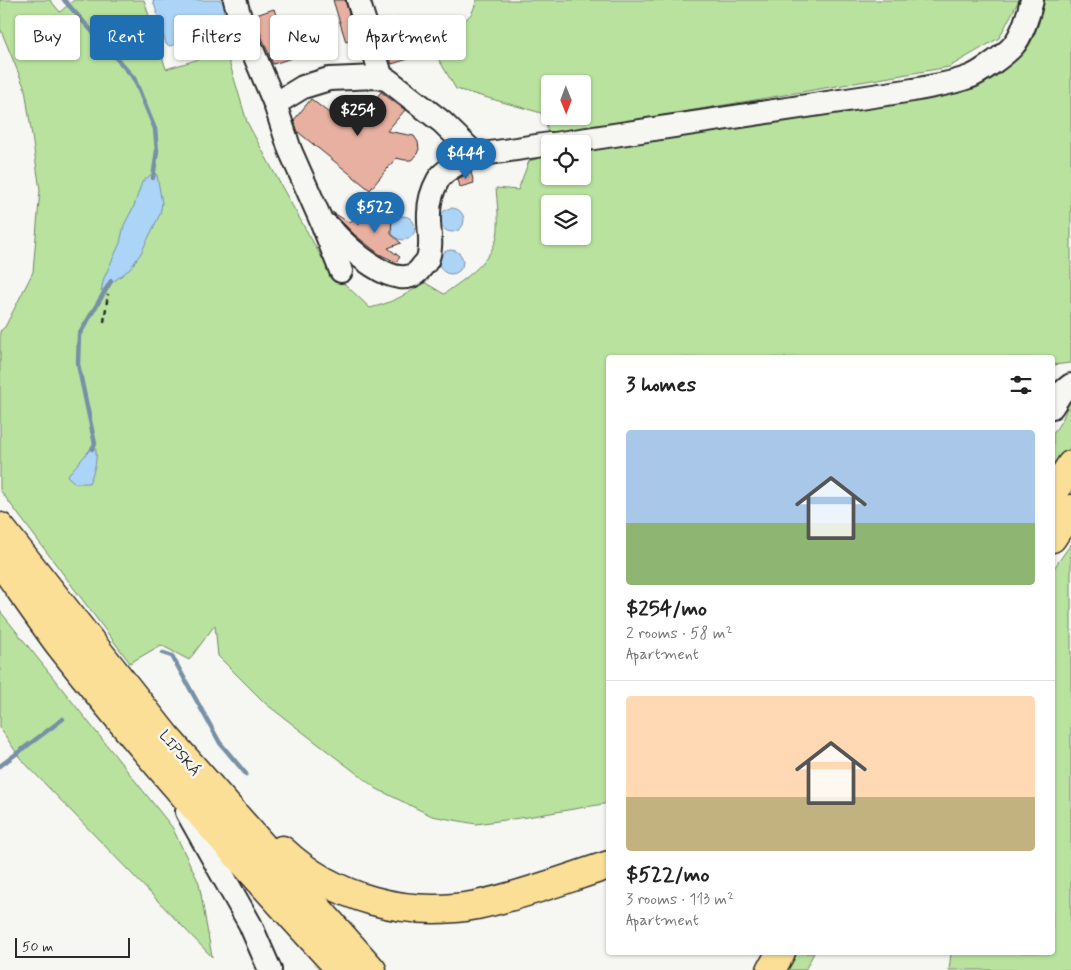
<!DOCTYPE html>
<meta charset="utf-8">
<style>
:root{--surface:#fff;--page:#f2f2f2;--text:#222;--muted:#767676;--line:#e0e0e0;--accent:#1f6fb2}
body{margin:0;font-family:Mynerve,sans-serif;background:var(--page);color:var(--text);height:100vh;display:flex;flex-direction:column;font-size:19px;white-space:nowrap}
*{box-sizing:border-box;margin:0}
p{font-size:16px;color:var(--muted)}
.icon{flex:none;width:28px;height:28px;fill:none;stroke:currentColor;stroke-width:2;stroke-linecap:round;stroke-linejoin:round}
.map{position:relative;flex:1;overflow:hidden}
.drawer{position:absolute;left:606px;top:355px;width:449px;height:600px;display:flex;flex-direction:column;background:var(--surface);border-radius:5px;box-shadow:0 1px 4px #0004}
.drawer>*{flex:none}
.top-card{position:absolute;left:15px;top:15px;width:475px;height:45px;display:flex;gap:10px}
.needle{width:32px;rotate:179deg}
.tools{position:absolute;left:541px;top:75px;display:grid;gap:10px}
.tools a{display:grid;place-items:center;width:50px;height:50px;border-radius:5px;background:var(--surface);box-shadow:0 1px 4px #0004;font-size:25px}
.scale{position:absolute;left:15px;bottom:12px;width:115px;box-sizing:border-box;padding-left:5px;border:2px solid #2b2b2b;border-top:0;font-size:14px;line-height:18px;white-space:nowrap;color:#2b2b2b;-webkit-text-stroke:4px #f6f6f2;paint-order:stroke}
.price{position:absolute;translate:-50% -42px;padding:0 11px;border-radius:18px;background:var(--accent);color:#fff;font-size:16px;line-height:32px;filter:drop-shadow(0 1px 2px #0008)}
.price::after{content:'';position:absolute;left:50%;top:30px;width:15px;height:11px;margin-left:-8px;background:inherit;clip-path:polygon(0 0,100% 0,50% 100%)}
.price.on{background:#222;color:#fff}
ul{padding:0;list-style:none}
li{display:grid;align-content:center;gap:10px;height:265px;padding:0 20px}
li+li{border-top:1px solid var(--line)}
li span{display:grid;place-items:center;height:155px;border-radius:5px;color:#555}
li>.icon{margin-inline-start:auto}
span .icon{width:90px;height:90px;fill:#fffc;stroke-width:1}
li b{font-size:21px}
h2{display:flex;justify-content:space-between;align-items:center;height:60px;padding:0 20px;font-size:21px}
.tag{padding:0 18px;border-radius:5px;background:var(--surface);box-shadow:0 1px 4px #0004;font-size:18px;line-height:45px}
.tag.on{background:var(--accent);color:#fff}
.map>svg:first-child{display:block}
</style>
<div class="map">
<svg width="1071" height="970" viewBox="0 0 1071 970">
<rect width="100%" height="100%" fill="#f6f6f2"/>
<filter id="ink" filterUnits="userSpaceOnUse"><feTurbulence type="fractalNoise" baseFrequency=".02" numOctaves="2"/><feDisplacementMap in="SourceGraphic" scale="10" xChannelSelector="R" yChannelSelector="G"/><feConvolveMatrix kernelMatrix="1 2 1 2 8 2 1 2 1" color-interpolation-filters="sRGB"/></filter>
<g filter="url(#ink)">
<g fill="#b8e29e" stroke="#728664" fill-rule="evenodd">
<path d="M0 0H50L60 12 74 0H144L166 69 226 51 247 122 283 189 327 267 370 308C391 303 407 295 424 282L444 294C466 278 495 260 498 230 499 216 497 202 496 188L518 190 529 161 550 155V176H582L583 147 992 74 1041 0H1071V363L1053 365 1052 358H609V803L527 817 476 824 432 816 377 789 266 704 218 656 215 625 189 660 161 645 130 663 0 490V331L5 327 33 272 40 190 25 89 0 28ZM550 204H582V236H550Z"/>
<path d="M477 0H1019L999 38 949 67 548 135 545 114 456 89 435 53 472 13ZM550 84H582V116H550Z"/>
<polygon points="1071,398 1071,446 1053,474 1053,434 1063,418"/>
<polygon points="1071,544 1071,970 949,970 951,953 1052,952 1052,571"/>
<polygon points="0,611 172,827 199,883 212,957 20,758 0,728"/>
<polygon points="795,953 814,953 805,970 784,970"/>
</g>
<g fill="#acd4f7" stroke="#7890a5">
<polygon points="153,0 228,0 230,7 223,9 226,19 222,20 224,25 200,40 187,45 185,41 170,46 166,44"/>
<polygon points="153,173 157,175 162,203 160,214 141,253 130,269 101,291 104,278 120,243 124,225 134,206 142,182"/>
<circle cx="376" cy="207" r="12"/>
<circle cx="452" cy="220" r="12"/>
<circle cx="403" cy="228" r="12"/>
<circle cx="451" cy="262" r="12"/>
<path d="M95 444C98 458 95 470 89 483H75L67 476Z"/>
</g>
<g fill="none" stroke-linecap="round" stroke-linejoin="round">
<g stroke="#7890a5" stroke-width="4.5">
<polyline points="64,0 134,78 155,129 157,151 153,178"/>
<polyline points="92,449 95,444 78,364 79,335 111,281"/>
<polyline points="163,653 172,656 220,743 246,774"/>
<polyline points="0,766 63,719"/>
</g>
</g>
<g fill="#e8b0a0" stroke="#2b2b2b">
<polygon points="333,0 345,0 356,38 346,42"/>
<polygon points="274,9 280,27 282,26 292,58 273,64 253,16"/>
<polygon points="398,18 411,58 392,64 379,24"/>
<polygon points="381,92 405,110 387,131 414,136 418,142 419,149 416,156 411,160 405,160 396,158 370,190 298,132 294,120 311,99 329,113 341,97 363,114"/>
<polygon points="471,172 474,183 460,187 458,179"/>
<polygon points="332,212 350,223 352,220 359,225 361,212 372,219 378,219 392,213 391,234 401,243 388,248 400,257 396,262 379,254 355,235"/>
</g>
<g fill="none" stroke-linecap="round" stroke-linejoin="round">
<defs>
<g id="minor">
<polyline points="235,0 243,28 275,104 290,150 320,218 341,271"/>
<polyline points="358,0 382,78"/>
<polyline points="203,39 243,28"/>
<polyline points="275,104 303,87 329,79 377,77 388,80 442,122 476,155 550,144"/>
<path d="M554 144 913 90C932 86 951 84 969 77 979 74 1006 54 1013 46 1022 36 1029 13 1032 0"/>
<path d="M328 226C344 244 399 299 421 268 423 265 427 262 428 258 433 244 428 228 429 213 429 202 433 189 438 180 445 168 464 161 476 155"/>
<polyline points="1052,407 1061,393 1071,385"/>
<polyline points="187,812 250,924 270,970"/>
</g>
<g id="major">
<polyline points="1052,494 1071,465"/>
<polyline points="1052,538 1071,509"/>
<polyline points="771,970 781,952"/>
</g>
<g id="highway">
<polyline points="0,527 166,737 372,970"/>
<path d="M0 561C20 589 39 617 59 644 147 757 244 864 341 970"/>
<path d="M282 850C334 899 407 918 477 905 521 896 565 879 609 865"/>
</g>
</defs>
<use href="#minor" stroke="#2b2b2b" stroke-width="26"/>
<use href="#major" stroke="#2b2b2b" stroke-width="31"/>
<use href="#highway" stroke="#2b2b2b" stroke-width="31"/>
<polyline stroke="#2b2b2b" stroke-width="2.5" stroke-dasharray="5 4" stroke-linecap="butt" points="104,322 108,294"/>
<use href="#minor" stroke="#f6f6f2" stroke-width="22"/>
<use href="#major" stroke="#fbdf96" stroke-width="28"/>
<use href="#highway" stroke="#fbdf96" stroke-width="28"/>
</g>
</g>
<g text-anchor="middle" stroke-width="5" stroke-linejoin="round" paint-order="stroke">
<g font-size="15" fill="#2b2b2b" stroke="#f6f6f2">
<text transform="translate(180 753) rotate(50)" y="5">LIPSKÁ</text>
</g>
</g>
</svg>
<div class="tools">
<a><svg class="needle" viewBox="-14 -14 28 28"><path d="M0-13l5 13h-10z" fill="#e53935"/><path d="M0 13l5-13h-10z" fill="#767676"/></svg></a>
<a><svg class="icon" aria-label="locate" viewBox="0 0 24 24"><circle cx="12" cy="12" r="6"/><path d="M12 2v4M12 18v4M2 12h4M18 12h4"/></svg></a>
<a><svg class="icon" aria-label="layers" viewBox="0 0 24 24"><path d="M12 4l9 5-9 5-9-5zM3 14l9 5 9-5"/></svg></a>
</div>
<div class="scale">50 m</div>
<b class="price on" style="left:358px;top:137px">$254</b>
<b class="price" style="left:466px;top:180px">$444</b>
<b class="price" style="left:375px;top:234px">$522</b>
<div class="top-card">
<a class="tag">Buy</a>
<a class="tag on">Rent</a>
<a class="tag">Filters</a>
<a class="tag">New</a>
<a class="tag">Apartment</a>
</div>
<section class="drawer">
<h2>3 homes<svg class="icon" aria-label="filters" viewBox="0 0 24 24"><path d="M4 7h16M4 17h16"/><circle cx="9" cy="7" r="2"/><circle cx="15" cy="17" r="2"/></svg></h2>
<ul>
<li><span style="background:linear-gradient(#a9c7e8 60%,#8fb573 0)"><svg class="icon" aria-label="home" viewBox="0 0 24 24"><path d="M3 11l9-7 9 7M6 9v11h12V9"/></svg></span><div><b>$254/mo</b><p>2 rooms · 58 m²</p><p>Apartment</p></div></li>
<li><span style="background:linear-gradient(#ffd9b3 65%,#c2b280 0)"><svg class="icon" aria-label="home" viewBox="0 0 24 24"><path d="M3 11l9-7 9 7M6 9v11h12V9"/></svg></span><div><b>$522/mo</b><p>3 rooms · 113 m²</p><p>Apartment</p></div></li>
</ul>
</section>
</div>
